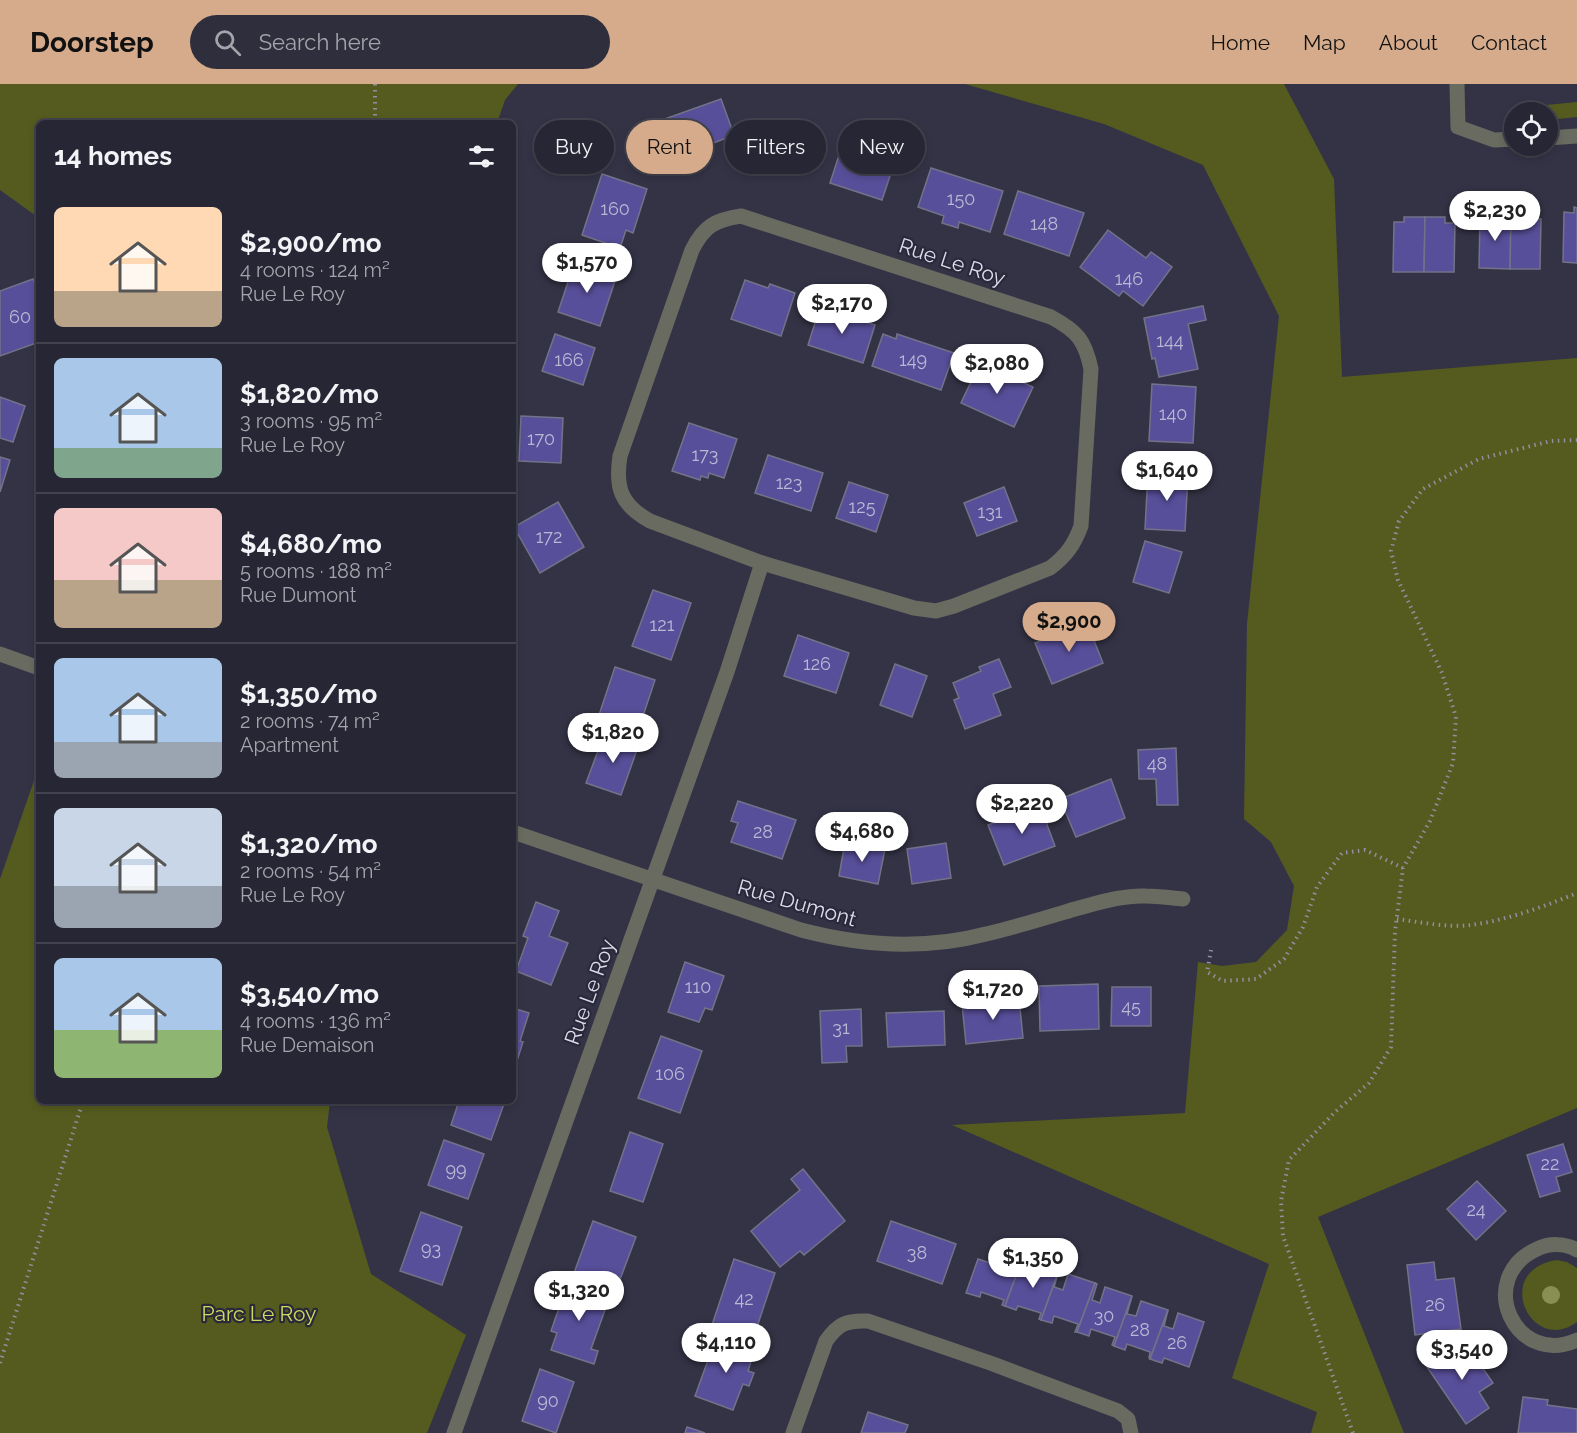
<!DOCTYPE html>
<meta charset="utf-8">
<style>
:root{--surface:#272634;--page:#2f2e3c;--text:#f1f3f6;--muted:#a4a5ac;--line:#43434f;--accent:#d6ab8b}
body{margin:0;font-family:Raleway,sans-serif;background:var(--page);color:var(--text);height:100vh;display:flex;flex-direction:column;font-size:22px;white-space:nowrap}
*{box-sizing:border-box;margin:0}
p{font-size:20px;color:var(--muted)}
.icon{flex:none;width:33px;height:33px;fill:none;stroke:currentColor;stroke-width:2;stroke-linecap:round;stroke-linejoin:round}
.map{position:relative;flex:1;overflow:hidden}
.details{position:absolute;left:36px;top:36px;width:480px;height:984px;display:flex;flex-direction:column;background:var(--surface);border-radius:9px;box-shadow:0 3px 9px #0003,0 0 0 2px var(--line)}
.details>*{flex:none}
.banner{position:absolute;left:534px;top:36px;width:570px;height:54px;display:flex;gap:12px}
.buttons{position:absolute;left:1504px;top:18px;display:grid;gap:12px}
.buttons a{display:grid;place-items:center;width:54px;height:54px;border-radius:50%;background:var(--surface);box-shadow:0 3px 9px #0003,0 0 0 2px var(--line);font-size:30px}
.price{position:absolute;translate:-50% -51px;padding:0 14px;border-radius:21px;background:#fff;color:#222;font-size:20px;line-height:39px;filter:drop-shadow(0 2px 3px #0008)}
.price::after{content:'';position:absolute;left:50%;top:36px;width:18px;height:14px;margin-left:-9px;background:inherit;clip-path:polygon(0 0,100% 0,50% 100%)}
.price.current{background:var(--accent);color:#111}
ul{padding:0;list-style:none}
li{display:flex;align-items:center;gap:18px;height:150px;padding:0 18px}
li+li{border-top:2px solid var(--line)}
li span{display:grid;place-items:center;flex:none;width:168px;height:120px;border-radius:9px;color:#555}
li>.icon{margin-inline-start:auto}
span .icon{width:72px;height:72px;fill:#fffc;stroke-width:1}
li b{font-size:26px}
h2{display:flex;justify-content:space-between;align-items:center;height:72px;padding:0 18px;font-size:26px}
.tag{padding:0 21px;border-radius:27px;background:var(--surface);box-shadow:0 3px 9px #0003,0 0 0 2px var(--line);font-size:21px;line-height:54px}
.tag.current{background:var(--accent);color:#111}
header{display:flex;align-items:center;gap:36px;box-sizing:border-box;height:84px;padding:0 30px;background:var(--accent);color:#111}
header strong{font-size:28px}
nav{display:flex;gap:33px;margin-inline-start:auto;font-size:21px}
.search{width:420px;height:54px;background:var(--page);display:flex;align-items:center;gap:15px;box-sizing:border-box;padding:0 21px;border-radius:33px;color:var(--muted);font-size:22px}
.map>svg:first-child{display:block}
</style>
<header>
<strong>Doorstep</strong>
<div class="search"><svg class="icon" aria-label="search" viewBox="0 0 24 24"><circle cx="10" cy="10" r="6"/><path d="M15 15l6 6"/></svg>Search here</div>
<nav><a>Home</a><a>Map</a><a>About</a><a>Contact</a></nav>
</header>
<div class="map">
<svg width="1577" height="1349" viewBox="0 0 1577 1349">
<rect width="100%" height="100%" fill="#343346"/>
<g fill="#555b1e">
<polygon points="0,0 518,0 505,16 497,39 39,39 39,134 0,106"/>
<polygon points="965,0 1284,0 1334,95 1342,293 1577,274 1577,1024 1318,1133 1404,1349 1311,1349 1317,1328 1232,1294 1269,1180 952,1041 1185,1029 1198,878 1222,882 1256,878 1287,846 1294,802 1271,758 1244,735 1247,540 1279,232 1203,81 1104,40"/>
<polygon points="1577,18 1577,33 1548,36 1548,28 1515,28 1514,38 1509,31 1526,23"/>
<polygon points="39,682 39,1017 330,1017 327,1043 371,1190 466,1251 427,1349 0,1349 0,795"/>
<path d="M1557 1176 1567 1178 1577 1184V1238C1531 1272 1491 1186 1557 1176Z"/>
</g>
<g fill="#584f9a" stroke="#737288" stroke-width="1.5">
<polygon points="721,15 734,51 708,61 711,70 664,86 648,41"/>
<polygon points="776,37 819,51 808,85 765,71"/>
<polygon points="843,59 895,77 882,116 830,99"/>
<polygon points="931,84 1003,107 990,148 959,138 958,144 942,139 944,132 918,123"/>
<polygon points="602,90 647,105 633,149 626,146 620,164 582,151"/>
<polygon points="1018,107 1084,129 1069,172 1004,150"/>
<polygon points="1574,123 1577,124 1577,179 1563,178 1564,128 1574,129"/>
<polygon points="1490,129 1511,130 1510,185 1479,184 1480,134 1490,135"/>
<polygon points="1511,130 1531,130 1531,135 1541,135 1540,185 1510,185"/>
<polygon points="1404,133 1425,133 1424,188 1393,188 1394,138 1404,138"/>
<polygon points="1425,133 1445,133 1445,139 1455,139 1454,188 1424,188"/>
<polygon points="1108,146 1146,174 1151,168 1172,183 1143,222 1123,207 1119,212 1080,183"/>
<polygon points="575,177 617,191 600,242 558,228"/>
<polygon points="33,195 39,208 39,258 0,272 0,207"/>
<polygon points="745,196 768,204 770,200 795,209 781,252 731,235"/>
<polygon points="1203,222 1206,236 1188,240 1198,285 1159,293 1155,274 1152,275 1144,234"/>
<polygon points="820,223 875,241 863,279 808,261"/>
<polygon points="555,250 595,264 583,301 542,287"/>
<polygon points="883,250 896,255 897,250 954,269 941,306 872,282"/>
<polygon points="980,279 1033,303 1014,343 961,319"/>
<polygon points="1152,300 1196,303 1193,359 1149,357"/>
<polygon points="0,313 25,322 13,358 0,354"/>
<polygon points="521,332 563,334 561,379 519,377"/>
<polygon points="689,339 737,355 724,394 709,389 708,394 701,392 700,396 672,387"/>
<polygon points="768,371 823,389 811,427 755,409"/>
<polygon points="0,373 10,376 0,408"/>
<polygon points="1148,389 1188,391 1185,447 1145,445"/>
<polygon points="849,398 888,411 876,448 836,434"/>
<polygon points="1004,403 1017,437 977,452 964,419"/>
<polygon points="558,418 584,463 540,489 514,443"/>
<polygon points="1145,457 1182,468 1169,509 1133,498"/>
<polygon points="653,506 691,519 671,576 632,562"/>
<polygon points="1087,539 1103,579 1052,600 1035,559"/>
<polygon points="798,551 849,569 836,609 784,592"/>
<polygon points="999,575 1011,603 993,610 1001,631 965,645 954,616 959,614 953,599 981,587 979,583"/>
<polygon points="895,580 927,592 912,633 880,621"/>
<polygon points="615,583 655,596 637,650 597,637"/>
<polygon points="605,648 639,660 621,711 586,699"/>
<polygon points="1176,664 1178,721 1157,721 1156,695 1139,695 1138,666"/>
<polygon points="1111,695 1125,734 1076,753 1060,715"/>
<polygon points="738,717 796,736 782,775 731,758 738,739 731,737"/>
<polygon points="1040,722 1055,762 1004,781 988,741"/>
<polygon points="845,758 885,765 878,800 839,792"/>
<polygon points="946,759 951,794 912,800 907,765"/>
<polygon points="536,818 559,827 549,852 568,859 551,901 516,887 528,854 523,852"/>
<polygon points="685,878 724,892 712,926 705,924 699,938 668,928"/>
<polygon points="1098,900 1099,945 1040,947 1039,902"/>
<polygon points="1112,903 1151,903 1151,942 1111,942"/>
<polygon points="1019,914 1023,954 966,960 962,920"/>
<polygon points="513,924 529,929 520,957 523,958 515,983 513,982"/>
<polygon points="861,925 862,962 846,962 847,978 822,979 820,927"/>
<polygon points="944,927 945,961 888,963 886,929"/>
<polygon points="661,952 702,967 680,1029 638,1014"/>
<polygon points="459,1017 505,1017 491,1056 451,1041"/>
<polygon points="630,1048 663,1060 643,1118 610,1107"/>
<polygon points="444,1056 484,1070 468,1115 428,1101"/>
<polygon points="1563,1060 1572,1088 1556,1093 1560,1107 1540,1113 1527,1071"/>
<polygon points="803,1085 845,1137 804,1171 800,1167 780,1183 751,1147 800,1106 791,1095"/>
<polygon points="1477,1097 1506,1127 1476,1156 1447,1125"/>
<polygon points="421,1128 462,1143 442,1201 400,1187"/>
<polygon points="593,1137 636,1153 616,1206 574,1189"/>
<polygon points="891,1137 956,1160 942,1200 877,1177"/>
<polygon points="995,1163 1023,1173 1005,1222 1002,1221 1004,1216 981,1208 980,1213 966,1209 978,1175 990,1179"/>
<polygon points="1023,1173 1018,1190 1026,1193 1031,1177 1059,1186 1041,1236 1039,1235 1041,1229 1018,1222 1016,1226 1005,1222"/>
<polygon points="734,1175 775,1189 753,1255 712,1241"/>
<polygon points="1434,1178 1436,1196 1454,1194 1461,1245 1415,1251 1407,1181"/>
<polygon points="1059,1186 1054,1203 1063,1206 1068,1190 1095,1199 1077,1248 1075,1248 1078,1240 1054,1232 1052,1239 1041,1236"/>
<polygon points="568,1198 610,1212 591,1265 598,1267 594,1280 551,1266 557,1249 551,1247"/>
<polygon points="1095,1199 1097,1200 1092,1216 1100,1219 1105,1203 1132,1212 1114,1262 1112,1261 1115,1253 1091,1245 1089,1252 1077,1248"/>
<polygon points="1132,1212 1127,1230 1136,1232 1141,1217 1168,1226 1150,1275 1149,1274 1150,1268 1127,1260 1125,1266 1114,1262"/>
<polygon points="1168,1226 1164,1242 1173,1245 1178,1229 1204,1238 1189,1283 1164,1274 1162,1279 1150,1275"/>
<polygon points="716,1254 754,1268 748,1287 754,1289 749,1302 743,1300 733,1326 695,1312"/>
<polygon points="1464,1257 1493,1299 1479,1308 1489,1324 1466,1340 1427,1283"/>
<polygon points="540,1285 574,1298 556,1349 522,1337"/>
<polygon points="1523,1313 1548,1316 1547,1321 1577,1325 1577,1349 1518,1349"/>
<polygon points="868,1328 908,1341 905,1349 861,1349"/>
<polygon points="687,1343 705,1349 685,1349"/>
</g>
<g fill="none" stroke-linecap="round" stroke-linejoin="round">
<g stroke="#908f9f" stroke-width="4" stroke-dasharray="1.5 4.5" stroke-linecap="butt">
<polyline points="375,0 375,39"/>
<path d="M1397 835C1419 838 1448 844 1471 841 1507 836 1543 823 1577 809"/>
<polyline points="1211,866 1207,888 1223,897 1256,895 1284,875 1303,843 1317,803 1342,769 1365,766 1403,784"/>
<polyline points="0,1279 83,1017"/>
<polyline points="1353,1349 1283,1152 1281,1117 1289,1076 1335,1028 1369,999 1391,963 1395,848 1403,784 1430,737 1453,679 1456,633 1442,589 1398,496 1391,467 1399,437 1423,405 1479,375 1551,357 1577,356"/>
</g>
<g stroke="#696b61" stroke-width="15">
<polyline points="1457,0 1458,43 1494,56 1515,55"/>
<polyline points="1548,54 1577,52"/>
<path d="M741 132 1051 233C1077 247 1085 256 1091 285L1081 442C1074 461 1066 472 1050 484L954 522 936 527 914 524 762 479 650 437C621 421 615 404 620 372L692 166C704 142 715 136 741 132Z"/>
<polyline points="0,570 39,584"/>
<path d="M513 748 801 846C862 862 925 866 986 850 1016 843 1045 834 1075 825 1098 819 1122 811 1146 812 1158 812 1171 814 1183 815"/>
<path d="M1577 1166C1565 1159 1549 1159 1537 1165 1474 1194 1515 1284 1577 1256"/>
<polyline points="454,1349 727,588 762,479"/>
<path d="M793 1349 826 1257C838 1240 846 1236 868 1237L993 1280 1118 1327 1128 1335 1131 1349"/>
</g>
</g>
<circle fill="#898f54" cx="1551" cy="1211" r="9"/>
<g text-anchor="middle" stroke-width="4.5" stroke-linejoin="round" paint-order="stroke">
<g font-size="18" fill="#bbb8d4">
<text x="961" y="121">150</text>
<text x="615" y="131">160</text>
<text x="1044" y="146">148</text>
<text x="1129" y="201">146</text>
<text x="20" y="239">60</text>
<text x="1170" y="263">144</text>
<text x="569" y="282">166</text>
<text x="913" y="282">149</text>
<text x="1173" y="336">140</text>
<text x="541" y="361">170</text>
<text x="705" y="377">173</text>
<text x="789" y="405">123</text>
<text x="862" y="429">125</text>
<text x="990" y="434">131</text>
<text x="549" y="459">172</text>
<text x="662" y="547">121</text>
<text x="817" y="586">126</text>
<text x="1157" y="686">48</text>
<text x="763" y="754">28</text>
<text x="698" y="909">110</text>
<text x="1131" y="929">45</text>
<text x="841" y="950">31</text>
<text x="670" y="996">106</text>
<text x="1550" y="1086">22</text>
<text x="456" y="1092">99</text>
<text x="1476" y="1132">24</text>
<text x="431" y="1171">93</text>
<text x="917" y="1175">38</text>
<text x="744" y="1221">42</text>
<text x="1435" y="1227">26</text>
<text x="1104" y="1238">30</text>
<text x="1140" y="1252">28</text>
<text x="1177" y="1265">26</text>
<text x="548" y="1323">90</text>
</g>
<g font-size="21" fill="#dcdbe8" stroke="#2a293b">
<text transform="translate(952 178) rotate(18)" y="7">Rue Le Roy</text>
<text transform="translate(797 819) rotate(16)" y="7">Rue Dumont</text>
<text transform="translate(590 908) rotate(-70)" y="7">Rue Le Roy</text>
</g>
<g font-size="21" fill="#ceda5f" stroke="#2a293b">
<text x="259" y="1237">Parc Le Roy</text>
</g>
</g>
</svg>
<div class="buttons">
<a><svg class="icon" aria-label="locate" viewBox="0 0 24 24"><circle cx="12" cy="12" r="6"/><path d="M12 2v4M12 18v4M2 12h4M18 12h4"/></svg></a>
</div>
<b class="price" style="left:1495px;top:158px">$2,230</b>
<b class="price" style="left:587px;top:210px">$1,570</b>
<b class="price" style="left:842px;top:251px">$2,170</b>
<b class="price" style="left:997px;top:311px">$2,080</b>
<b class="price" style="left:1167px;top:418px">$1,640</b>
<b class="price current" style="left:1069px;top:569px">$2,900</b>
<b class="price" style="left:613px;top:680px">$1,820</b>
<b class="price" style="left:1022px;top:751px">$2,220</b>
<b class="price" style="left:862px;top:779px">$4,680</b>
<b class="price" style="left:993px;top:937px">$1,720</b>
<b class="price" style="left:1033px;top:1205px">$1,350</b>
<b class="price" style="left:579px;top:1238px">$1,320</b>
<b class="price" style="left:726px;top:1290px">$4,110</b>
<b class="price" style="left:1462px;top:1297px">$3,540</b>
<div class="banner">
<a class="tag">Buy</a>
<a class="tag current">Rent</a>
<a class="tag">Filters</a>
<a class="tag">New</a>
</div>
<section class="details">
<h2>14 homes<svg class="icon" aria-label="filters" viewBox="0 0 24 24"><path d="M4 7h16M4 17h16"/><circle cx="9" cy="7" r="2"/><circle cx="15" cy="17" r="2"/></svg></h2>
<ul>
<li><span style="background:linear-gradient(#ffd9b3 70%,#b9a48a 0)"><svg class="icon" aria-label="home" viewBox="0 0 24 24"><path d="M3 11l9-7 9 7M6 9v11h12V9"/></svg></span><div><b>$2,900/mo</b><p>4 rooms · 124 m²</p><p>Rue Le Roy</p></div></li>
<li><span style="background:linear-gradient(#a9c7e8 75%,#7fa58c 0)"><svg class="icon" aria-label="home" viewBox="0 0 24 24"><path d="M3 11l9-7 9 7M6 9v11h12V9"/></svg></span><div><b>$1,820/mo</b><p>3 rooms · 95 m²</p><p>Rue Le Roy</p></div></li>
<li><span style="background:linear-gradient(#f6c9c9 60%,#b9a48a 0)"><svg class="icon" aria-label="home" viewBox="0 0 24 24"><path d="M3 11l9-7 9 7M6 9v11h12V9"/></svg></span><div><b>$4,680/mo</b><p>5 rooms · 188 m²</p><p>Rue Dumont</p></div></li>
<li><span style="background:linear-gradient(#a9c7e8 70%,#9aa5b1 0)"><svg class="icon" aria-label="home" viewBox="0 0 24 24"><path d="M3 11l9-7 9 7M6 9v11h12V9"/></svg></span><div><b>$1,350/mo</b><p>2 rooms · 74 m²</p><p>Apartment</p></div></li>
<li><span style="background:linear-gradient(#c9d6e8 65%,#9aa5b1 0)"><svg class="icon" aria-label="home" viewBox="0 0 24 24"><path d="M3 11l9-7 9 7M6 9v11h12V9"/></svg></span><div><b>$1,320/mo</b><p>2 rooms · 54 m²</p><p>Rue Le Roy</p></div></li>
<li><span style="background:linear-gradient(#a9c7e8 60%,#8fb573 0)"><svg class="icon" aria-label="home" viewBox="0 0 24 24"><path d="M3 11l9-7 9 7M6 9v11h12V9"/></svg></span><div><b>$3,540/mo</b><p>4 rooms · 136 m²</p><p>Rue Demaison</p></div></li>
</ul>
</section>
</div>
